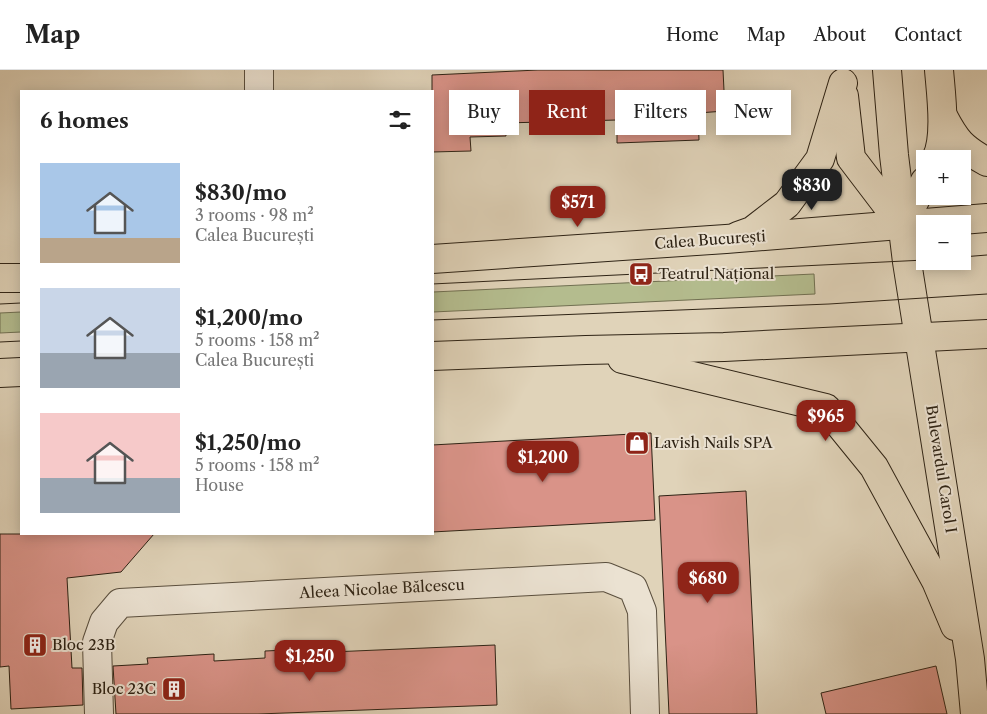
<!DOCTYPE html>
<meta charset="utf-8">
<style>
:root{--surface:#fff;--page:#f6f6f6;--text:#222;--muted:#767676;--line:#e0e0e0;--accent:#8f2418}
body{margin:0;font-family:"Libre Caslon Text",serif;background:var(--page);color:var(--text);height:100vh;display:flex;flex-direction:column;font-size:19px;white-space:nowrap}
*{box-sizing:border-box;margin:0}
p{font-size:16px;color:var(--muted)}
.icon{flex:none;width:28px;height:28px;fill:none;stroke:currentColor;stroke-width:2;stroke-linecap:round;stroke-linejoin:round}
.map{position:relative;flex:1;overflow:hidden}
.details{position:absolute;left:20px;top:20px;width:414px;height:445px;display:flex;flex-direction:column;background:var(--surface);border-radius:0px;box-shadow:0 2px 12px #0003}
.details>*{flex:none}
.guide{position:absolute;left:449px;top:20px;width:462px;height:45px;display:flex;gap:10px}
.buttons{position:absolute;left:916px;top:80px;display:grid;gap:10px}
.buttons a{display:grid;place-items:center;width:55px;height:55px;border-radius:0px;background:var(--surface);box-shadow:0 2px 12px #0003;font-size:25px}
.price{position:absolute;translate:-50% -42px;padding:0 11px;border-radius:10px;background:var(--accent);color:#fff;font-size:16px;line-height:32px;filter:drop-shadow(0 1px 2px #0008)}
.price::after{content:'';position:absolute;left:50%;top:30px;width:15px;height:11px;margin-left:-8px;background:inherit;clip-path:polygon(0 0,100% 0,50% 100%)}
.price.selected{background:#222;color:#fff}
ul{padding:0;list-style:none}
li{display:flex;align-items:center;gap:15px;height:125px;padding:0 20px}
li span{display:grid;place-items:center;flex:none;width:140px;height:100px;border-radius:0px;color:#555}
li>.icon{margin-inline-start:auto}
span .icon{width:60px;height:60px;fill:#fffc;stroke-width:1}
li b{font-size:21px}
h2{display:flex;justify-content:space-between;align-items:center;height:60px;padding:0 20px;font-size:21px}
.tag{padding:0 18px;border-radius:0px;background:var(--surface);box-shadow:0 2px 12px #0003;font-size:18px;line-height:45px}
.tag.selected{background:var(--accent);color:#fff}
header{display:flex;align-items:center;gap:30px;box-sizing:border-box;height:70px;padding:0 25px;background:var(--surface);border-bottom:1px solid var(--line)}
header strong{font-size:24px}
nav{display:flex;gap:28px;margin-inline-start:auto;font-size:18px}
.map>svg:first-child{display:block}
</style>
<header>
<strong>Map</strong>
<nav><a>Home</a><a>Map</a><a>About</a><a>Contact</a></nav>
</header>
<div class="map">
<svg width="987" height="644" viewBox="0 0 987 644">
<rect width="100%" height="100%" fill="#e0d3b9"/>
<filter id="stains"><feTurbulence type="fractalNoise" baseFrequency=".004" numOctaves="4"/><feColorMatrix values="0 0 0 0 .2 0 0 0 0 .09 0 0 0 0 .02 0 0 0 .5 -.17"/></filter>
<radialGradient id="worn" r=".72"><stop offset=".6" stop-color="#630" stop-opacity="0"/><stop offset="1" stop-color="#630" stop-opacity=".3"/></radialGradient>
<g fill="#b4bc8e" stroke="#717052">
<polygon points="814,204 815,224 433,242 433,222"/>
<polygon points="21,242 21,262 0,263 0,243"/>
</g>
<g fill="#d99388" stroke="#2e2315">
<polygon points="538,0 723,0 725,41 698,43 699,70 617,73 617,50 505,53 506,66 470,67 471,81 432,82 432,5"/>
<polygon points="651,363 655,450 432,462 432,375"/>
<polygon points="746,421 757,644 669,644 659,426"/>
<polygon points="0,464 154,464 121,502 67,508 72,598 82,598 83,635 11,639 9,596 0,597"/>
<polygon points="495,575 497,635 258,644 116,644 113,596 148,594 147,588 214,584 214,591 265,588 265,581 331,578 331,582"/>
<polygon points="936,596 947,644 826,644 821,623"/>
</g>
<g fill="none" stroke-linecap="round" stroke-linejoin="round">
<defs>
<g id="minor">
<polyline points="259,0 259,21"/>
<polyline points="99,644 97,572 104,552 120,533 606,507 633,518 642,541 645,644"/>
</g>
<g id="major">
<polyline points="887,0 894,85 907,192 970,589 975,644"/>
<polyline points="844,26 851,88 902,155"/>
<path d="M943 46C956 71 962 78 987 92"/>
<path d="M936 89C947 68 941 24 939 0"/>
<polyline points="902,155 925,111"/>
<polyline points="738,166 752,161 787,134 820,89 843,13"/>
<polyline points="432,189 726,169 987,148"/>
<polyline points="0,208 21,208"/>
<polyline points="432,286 586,280 724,277 987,264"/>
<polyline points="622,289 826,338 874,397 936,511 955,556"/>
<polyline points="0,303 21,302"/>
</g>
</defs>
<use href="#minor" stroke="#5a4f3e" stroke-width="30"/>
<use href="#major" stroke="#2e2315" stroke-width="30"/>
<use href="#minor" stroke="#ebe2d2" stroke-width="28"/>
<use href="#major" stroke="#e0d3b9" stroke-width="28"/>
<g stroke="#2e2315" stroke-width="1">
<polyline points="962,187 987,185"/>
<polyline points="432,214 925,190"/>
<polyline points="0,234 21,233"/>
<polyline points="432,250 829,234 987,224"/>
<polyline points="0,272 21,271"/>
</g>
</g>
<defs>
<symbol id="bus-square" viewBox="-11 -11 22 22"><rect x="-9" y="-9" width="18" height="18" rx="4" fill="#8f2418" stroke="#ebe2d2"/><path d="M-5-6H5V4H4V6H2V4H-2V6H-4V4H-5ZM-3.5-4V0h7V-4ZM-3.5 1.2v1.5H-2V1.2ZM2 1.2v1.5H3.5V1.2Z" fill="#fff"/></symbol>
<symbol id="shop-square" viewBox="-11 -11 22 22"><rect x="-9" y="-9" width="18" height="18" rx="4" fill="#8f2418" stroke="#ebe2d2"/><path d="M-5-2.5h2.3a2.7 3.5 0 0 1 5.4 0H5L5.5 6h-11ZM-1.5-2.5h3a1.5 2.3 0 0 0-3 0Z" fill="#fff"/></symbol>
<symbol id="building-square" viewBox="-11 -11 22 22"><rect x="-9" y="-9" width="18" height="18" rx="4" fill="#8f2418" stroke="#ebe2d2"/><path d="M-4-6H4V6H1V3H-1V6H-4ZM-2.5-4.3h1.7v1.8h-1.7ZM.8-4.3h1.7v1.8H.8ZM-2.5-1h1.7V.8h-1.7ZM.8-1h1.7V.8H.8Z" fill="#fff"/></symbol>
</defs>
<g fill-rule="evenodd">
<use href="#bus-square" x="627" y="190" width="28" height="28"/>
<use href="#shop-square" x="623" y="359" width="28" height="28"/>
<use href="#building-square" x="21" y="561" width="28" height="28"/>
<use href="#building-square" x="160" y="605" width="28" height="28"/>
</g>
<g text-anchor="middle" stroke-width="4" stroke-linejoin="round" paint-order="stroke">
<g font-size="15" fill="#2e2315" stroke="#ebe2d2">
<text transform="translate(710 170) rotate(-4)" y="5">Calea București</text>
<text transform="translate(941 399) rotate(81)" y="5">Bulevardul Carol I</text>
<text transform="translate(382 519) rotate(-3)" y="5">Aleea Nicolae Bălcescu</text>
</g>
<g font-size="15" fill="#2e2315" stroke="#ebe2d2" text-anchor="start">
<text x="658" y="209">Teatrul Național</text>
<text x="654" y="378">Lavish Nails SPA</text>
<text x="52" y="580">Bloc 23B</text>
<text x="156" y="624" text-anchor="end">Bloc 23C</text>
</g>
</g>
<rect width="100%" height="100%" filter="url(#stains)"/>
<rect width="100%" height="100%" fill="url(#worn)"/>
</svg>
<div class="buttons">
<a>+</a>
<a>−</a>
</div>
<b class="price selected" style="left:812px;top:141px">$830</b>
<b class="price" style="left:578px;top:158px">$571</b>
<b class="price" style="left:826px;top:372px">$965</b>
<b class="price" style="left:543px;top:413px">$1,200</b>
<b class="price" style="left:708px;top:534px">$680</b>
<b class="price" style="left:310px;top:612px">$1,250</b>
<div class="guide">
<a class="tag">Buy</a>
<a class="tag selected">Rent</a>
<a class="tag">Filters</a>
<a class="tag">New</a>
</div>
<section class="details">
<h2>6 homes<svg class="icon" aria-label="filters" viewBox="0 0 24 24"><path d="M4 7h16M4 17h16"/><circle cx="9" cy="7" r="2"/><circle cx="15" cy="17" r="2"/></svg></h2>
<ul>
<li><span style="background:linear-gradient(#a9c7e8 75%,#b9a48a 0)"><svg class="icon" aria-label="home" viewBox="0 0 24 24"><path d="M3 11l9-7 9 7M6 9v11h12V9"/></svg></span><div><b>$830/mo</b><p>3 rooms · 98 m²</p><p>Calea București</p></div></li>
<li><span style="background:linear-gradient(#c9d6e8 65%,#9aa5b1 0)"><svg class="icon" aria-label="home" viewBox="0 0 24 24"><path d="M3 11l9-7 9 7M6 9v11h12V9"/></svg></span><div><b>$1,200/mo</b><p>5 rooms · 158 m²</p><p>Calea București</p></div></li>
<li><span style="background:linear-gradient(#f6c9c9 65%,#9aa5b1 0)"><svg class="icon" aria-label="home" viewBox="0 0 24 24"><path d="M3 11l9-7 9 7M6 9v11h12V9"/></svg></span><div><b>$1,250/mo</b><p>5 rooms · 158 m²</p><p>House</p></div></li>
</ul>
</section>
</div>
